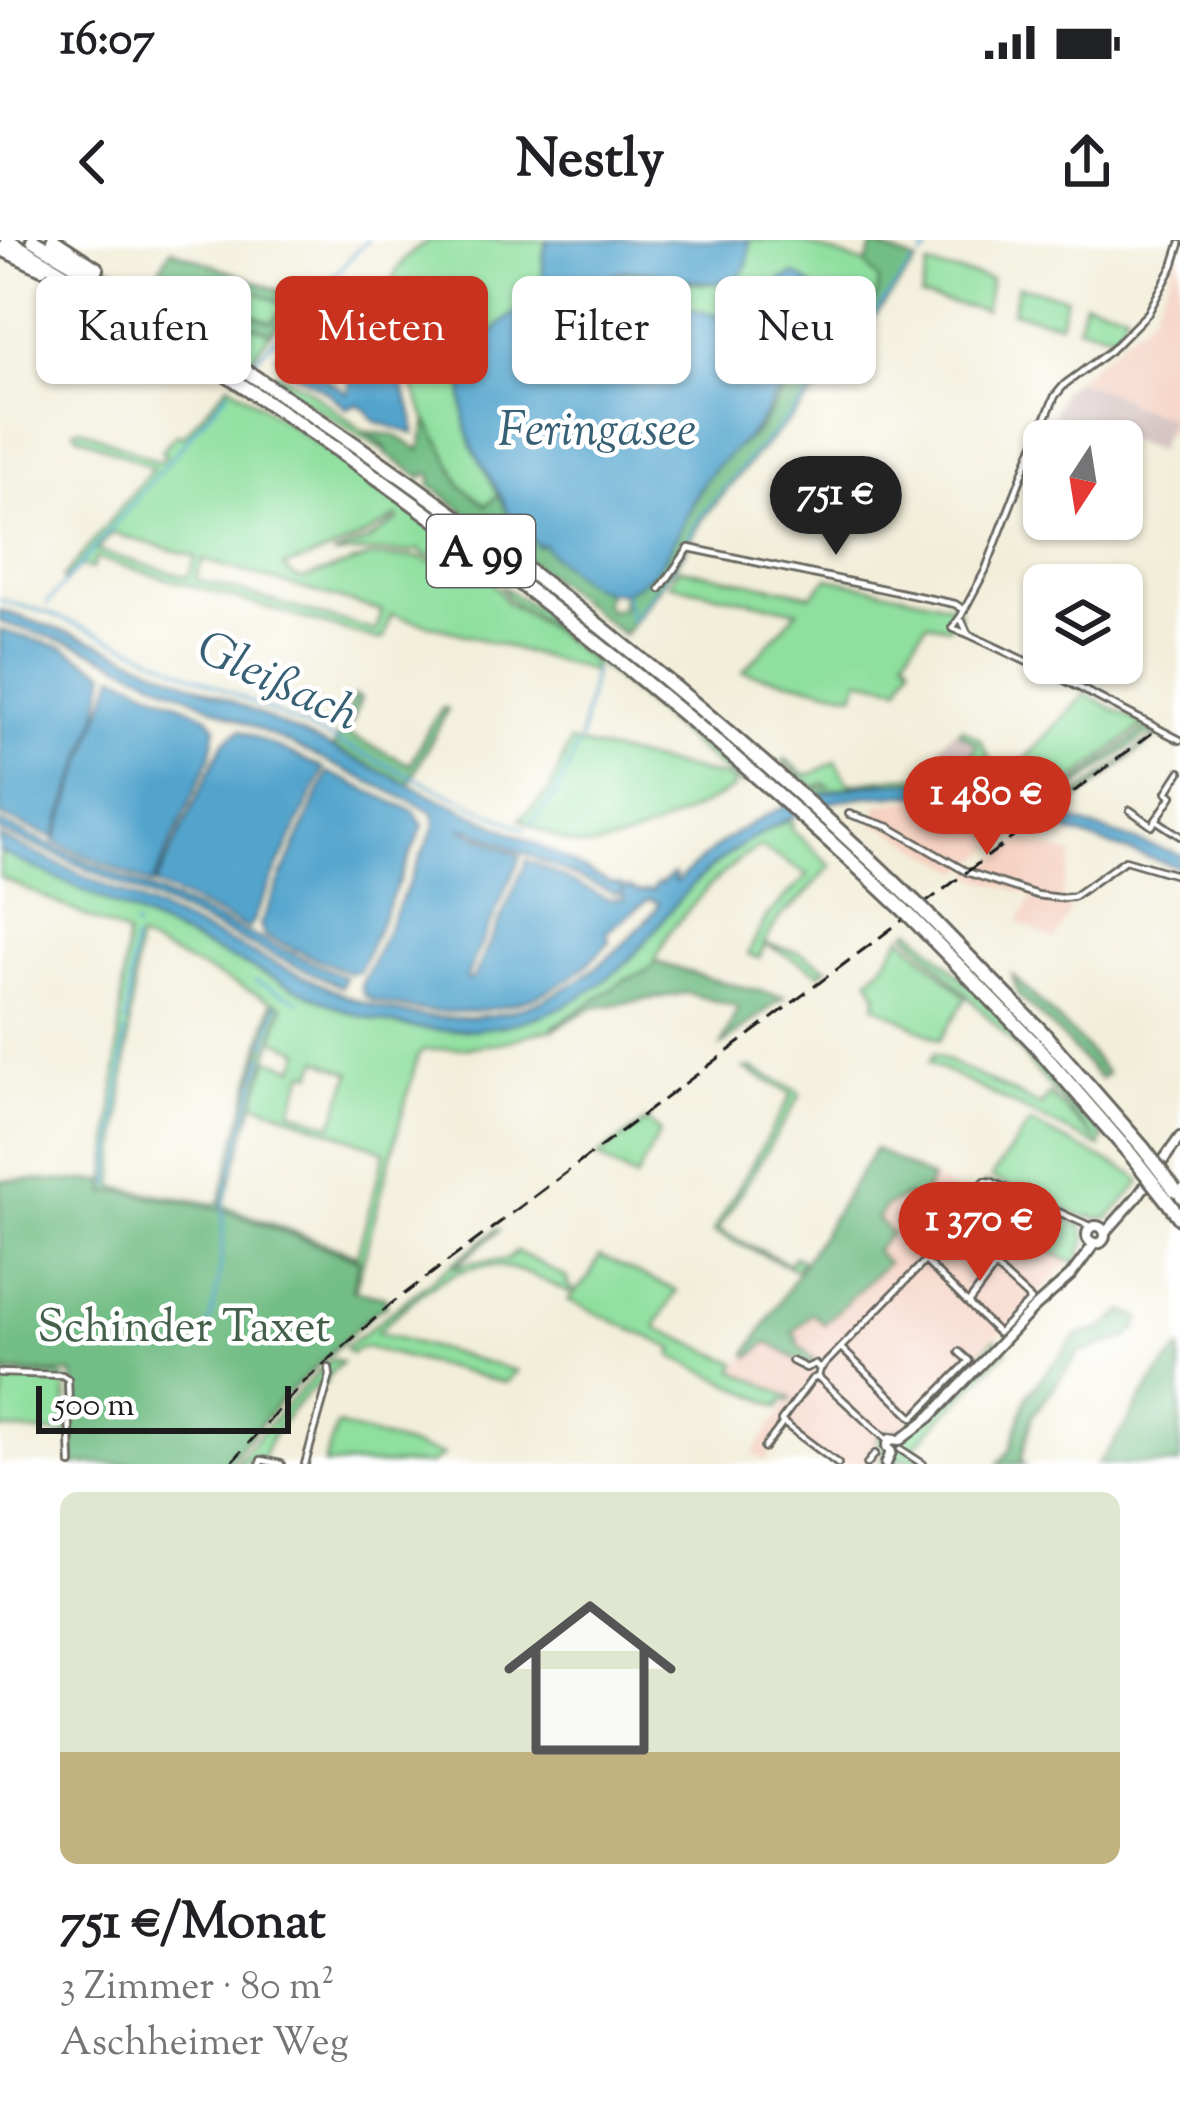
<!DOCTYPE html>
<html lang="de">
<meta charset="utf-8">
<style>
:root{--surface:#fff;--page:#f6f6f6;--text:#202124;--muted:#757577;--accent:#c8321e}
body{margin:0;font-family:"Sorts Mill Goudy",serif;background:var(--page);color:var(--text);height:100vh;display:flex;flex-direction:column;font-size:45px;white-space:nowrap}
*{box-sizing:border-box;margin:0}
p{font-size:39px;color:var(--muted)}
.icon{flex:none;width:66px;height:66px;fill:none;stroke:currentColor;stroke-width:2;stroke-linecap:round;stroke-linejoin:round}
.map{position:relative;height:1224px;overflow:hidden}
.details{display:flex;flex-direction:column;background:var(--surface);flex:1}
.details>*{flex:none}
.hud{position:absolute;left:36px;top:36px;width:1110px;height:108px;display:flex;gap:24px}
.needle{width:78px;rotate:192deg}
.buttons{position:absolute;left:1023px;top:180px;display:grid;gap:24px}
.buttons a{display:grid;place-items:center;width:120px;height:120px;border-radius:18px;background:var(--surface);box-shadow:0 3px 9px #0004;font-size:60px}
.scale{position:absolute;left:36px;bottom:30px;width:255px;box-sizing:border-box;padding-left:12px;border:6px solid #1c1c1c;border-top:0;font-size:33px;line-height:42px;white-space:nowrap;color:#1c1c1c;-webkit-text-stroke:9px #fff;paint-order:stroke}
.price{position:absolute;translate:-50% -102px;padding:0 27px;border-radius:42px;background:var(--accent);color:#fff;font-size:39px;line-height:78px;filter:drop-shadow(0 3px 6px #0008)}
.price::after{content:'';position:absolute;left:50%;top:72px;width:36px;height:27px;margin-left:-18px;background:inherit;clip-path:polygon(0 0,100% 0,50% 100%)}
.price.current{background:#222;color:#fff}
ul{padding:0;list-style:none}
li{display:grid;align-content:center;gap:24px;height:636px;padding:0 60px}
li span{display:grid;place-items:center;height:372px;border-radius:18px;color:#555}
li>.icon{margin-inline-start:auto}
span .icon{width:216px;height:216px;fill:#fffc;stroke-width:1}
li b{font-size:51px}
.pill{padding:0 42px;border-radius:18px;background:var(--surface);box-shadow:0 3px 9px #0004;font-size:42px;line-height:108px}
.pill.current{background:var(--accent);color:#fff}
.status{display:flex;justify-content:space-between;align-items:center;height:84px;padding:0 60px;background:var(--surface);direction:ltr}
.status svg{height:33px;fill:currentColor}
header{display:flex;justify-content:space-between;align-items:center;height:156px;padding:0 60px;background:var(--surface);font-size:54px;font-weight:800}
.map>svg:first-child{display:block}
</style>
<div class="status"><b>16:07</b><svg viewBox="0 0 49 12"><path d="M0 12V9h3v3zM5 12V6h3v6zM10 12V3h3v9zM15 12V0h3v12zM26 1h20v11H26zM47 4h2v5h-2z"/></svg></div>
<header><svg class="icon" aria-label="back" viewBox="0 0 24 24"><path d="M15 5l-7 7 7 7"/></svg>Nestly<svg class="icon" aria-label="share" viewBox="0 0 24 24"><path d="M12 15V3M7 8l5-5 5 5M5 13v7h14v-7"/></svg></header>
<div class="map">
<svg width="1180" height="1224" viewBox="0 0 1180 1224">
<rect width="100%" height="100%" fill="#fff"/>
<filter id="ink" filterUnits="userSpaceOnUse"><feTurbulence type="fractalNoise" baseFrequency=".00833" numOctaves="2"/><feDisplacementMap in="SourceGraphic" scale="24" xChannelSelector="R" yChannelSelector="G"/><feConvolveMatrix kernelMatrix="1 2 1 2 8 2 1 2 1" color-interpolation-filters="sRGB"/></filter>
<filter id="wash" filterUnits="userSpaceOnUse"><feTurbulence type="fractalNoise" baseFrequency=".004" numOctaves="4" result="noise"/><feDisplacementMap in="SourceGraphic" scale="48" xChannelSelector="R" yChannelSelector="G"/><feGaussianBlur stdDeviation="2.7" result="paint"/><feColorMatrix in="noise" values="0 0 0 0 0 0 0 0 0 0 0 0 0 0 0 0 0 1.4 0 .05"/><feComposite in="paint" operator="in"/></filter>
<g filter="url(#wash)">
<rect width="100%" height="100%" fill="#f2eed9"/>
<g fill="#f5d2c2">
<polygon points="1180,13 1180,199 1165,193 1158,211 1053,174 1061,152 1151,76"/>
<polygon points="915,559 978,571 977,579 998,584 991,611 962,632 888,589 874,584 878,564"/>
<polygon points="1023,600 1073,615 1061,656 1070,670 1054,700 1018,682 1033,656 974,637 972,632 982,631 983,628"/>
<polygon points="875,909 972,960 966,970 1070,1021 914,1183 899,1191 883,1192 877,1199 883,1211 873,1224 832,1224 786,1192 765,1221 752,1214 791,1158 736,1131"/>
</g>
<g fill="#d1bfbd">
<polygon points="1076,140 1126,158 1126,163 1170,178 1158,211 1053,174 1061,152"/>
<polygon points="955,490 977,504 978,514 987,526 976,540 940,531 951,513 939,506"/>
</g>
<g fill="#8fdf9f" stroke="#567e5e" stroke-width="3" fill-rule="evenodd">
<path d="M430 0H548L545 3 544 33 539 50 477 111 467 126 462 143 472 205 498 255 486 265 462 247 427 181 409 136 410 111 318 71 321 62 339 76 413 103C409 88 396 71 393 56 387 30 411 12 430 0Z"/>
<path d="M749 0H794L866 24 879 40 877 57 784 151 758 191 743 204C752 186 769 164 782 148 806 119 826 116 826 75L782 39 755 71 732 78 678 67 626 71 611 63 604 50C622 0 711 76 740 26 746 16 750 12 749 0Z"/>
<polygon points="85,13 153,50 155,48 271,93 248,122 84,17"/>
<polygon points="928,26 991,39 985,70 921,57"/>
<polygon points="211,36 219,37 288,64 272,82 207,55 202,52 201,44"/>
<polygon points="1018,46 1066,57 1060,83 1012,72"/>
<polygon points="1084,61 1126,71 1120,95 1078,86"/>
<polygon points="275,133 305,147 386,208 383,210 271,140"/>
<path d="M229 144 411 268 484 321 485 331 422 314 419 309 413 312H361L333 315 369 300 399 279 397 276C360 302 325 314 283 327L296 338 303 339 370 317H414L481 333 489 337 506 362 550 389 594 424 592 431 391 374 384 398 378 400 96 318 92 329 80 326 67 340 63 338 153 228 77 195 74 190 80 188 159 222 166 215 161 211 176 194 183 196ZM112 293 196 317 188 337 97 311ZM203 320 382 371 376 391 196 339Z"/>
<polygon points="679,328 812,355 828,338 957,366 960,372 958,379 949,387 927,383 905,416 911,424 900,447 860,439 854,454 743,432 798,371 669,344"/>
<polygon points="500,345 569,389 697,494 744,544 739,544 565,395 509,359"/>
<path d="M1085 454 1144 485 1056 553 1058 557 1147 488 1160 493 1070 566 1065 578 1052 574 1153 498 1154 493 1148 494 1043 571C962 545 895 528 811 556L812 550 829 546 824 543 814 547 783 522 785 519 804 534H812L836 521 848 543 900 537H936L940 531 976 540 986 526 971 516 977 504 958 492 962 488 980 499 994 527 983 542 1000 546Z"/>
<path d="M570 502 725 537 733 544 734 548C700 567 619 611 582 606 561 602 539 589 520 579L550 551Z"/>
<path d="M789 580 793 584 790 587 831 626 802 658 779 678 764 704 799 712 827 728 820 733 765 704 759 718 748 714 767 676 808 635 760 607 740 619 710 645 670 691 652 728 625 740 554 787 553 790C536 790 521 799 504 802 477 808 450 809 423 810L418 815 355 1051 352 1050 359 1019 353 1016 218 968 106 953 127 695 0 637V612L345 771C445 805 552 796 630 719 652 697 668 669 690 647 719 618 752 597 789 580ZM138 699 272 761 220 961 215 964 114 947ZM276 763 283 767 272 799 301 811 295 828 269 819 253 862 385 911 357 1015 221 965ZM319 820 351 833 332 885 291 870 305 832 313 834Z"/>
<polygon points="912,690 985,761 1104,898 1099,904 1102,908 929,823 934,814 1041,866 1049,854 1096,900 1009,799 907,693"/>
<polygon points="902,696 966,758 940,800 875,765 877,754 869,739 883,725"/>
<polygon points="751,828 798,851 800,856 718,990 789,1024 795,1016 802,1020 796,1030 713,992 792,854 745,829"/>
<polygon points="647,881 660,892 636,939 597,917"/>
<path d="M1030 883 1133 934 1141 942 1109 978C1074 981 1023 951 991 937Z"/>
<polygon points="986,943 999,946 1083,987 1086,1000 1076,1024 965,970 982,946"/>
<path d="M497 989 499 990 453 1028 470 1022 507 1020 516 1011 567 1038V1044L573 1049 569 1053C550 1044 529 1032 508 1028 455 1016 413 1060 377 1092L517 1131 505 1143 366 1107 357 1109 351 1114 345 1108Z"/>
<polygon points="600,1016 677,1051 658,1082 657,1088 737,1123 734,1130 792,1158 790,1161 784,1160 779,1167 672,1116 674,1109 568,1060 589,1037"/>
<polygon points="995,1099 1007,1110 912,1209 936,1224 919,1224 902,1217 896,1224 880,1224 883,1211 876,1199 884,1192 899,1191 914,1183"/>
<path d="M332 1119 342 1122 328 1136 325 1145 319 1144C299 1159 269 1194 263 1218L254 1216 251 1222 246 1220 242 1224H234L288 1163Z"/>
<polygon points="4,1135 61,1137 65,1140 68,1194 2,1189"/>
<polygon points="337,1185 443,1215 431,1224 324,1224"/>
</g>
<g fill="#73be86" stroke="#486d51" stroke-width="3" fill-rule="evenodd">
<polygon points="873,5 917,22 843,116 829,139 757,214 702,280 680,319 624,395 430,245 432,236 426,233 422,238 386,214 386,208 367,192 394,195 420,210 427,181 446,213 461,246 486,265 499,255 511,279 524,283 530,297 539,306 543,304 572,333 608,352 604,362 609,370 622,368 622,353 640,343 665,318 707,237 725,217 758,191 784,151 877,57 879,41 866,24"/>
<path d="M171 9 301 59 271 93 156 48 153 50 149 48ZM211 36 219 37 287 65 271 82 207 55 202 51 201 44Z"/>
<polygon points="354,455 361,458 348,494 410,524 430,485 443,468 448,469 409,544 333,509"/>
<polygon points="656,722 718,741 784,757 722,805 738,767 687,753 591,768 553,790 553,787 625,740 646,732"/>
<polygon points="1013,736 1081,802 1107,834 1100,839 1061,796 1018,755"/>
<polygon points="275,762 283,766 223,967 221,966"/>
<polygon points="875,909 932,939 919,961 906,956 885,967 877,979 891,993 875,1011 887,1023 824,1084 812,1073 793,1093 799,1100 797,1103 816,1121 805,1124 767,1102 751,1117 747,1114"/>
<polygon points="0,940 106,941 106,953 117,951 218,968 359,1020 352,1050 385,1057 386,1065 372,1074 283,1158 227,1224 74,1224 73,1134 0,1131"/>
<polygon points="1124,1071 1140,1078 1137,1088 1128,1098 1079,1113 1033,1175 1021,1220 1025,1224 998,1224 1011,1209 1027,1155 1077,1096 1104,1088"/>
<path d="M1180 1109V1224H1097C1129 1188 1146 1142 1180 1109Z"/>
</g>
<g fill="#52a4cd" stroke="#376074" stroke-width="3" fill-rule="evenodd">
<path d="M548 0H749C756 80 657 22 622 31 614 34 612 37 606 42L605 54 613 65 626 71 678 67 735 78 755 71 782 39 795 34C818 45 831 70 825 95 820 118 801 127 786 144 773 157 766 175 755 189 742 205 723 218 710 234 680 272 676 330 626 351 601 361 556 323 543 304L538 306 530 297 524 283 509 278C505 254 480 228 471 203 453 148 464 115 508 78 518 70 530 64 537 53 548 36 538 18 548 0Z"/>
<path d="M312 81 403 118 402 144 413 174 414 194 374 181 367 171 358 164 346 168 330 154 278 123 277 114 282 113 288 121H298L311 126 312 134 321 136 348 153 350 141C332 119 309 124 303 90Z"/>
<path d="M0 370 98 403 223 457 538 605 610 643 622 645 624 648 629 647 638 652 653 650 656 644 662 643 673 634 676 636 674 641 677 642C758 558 867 525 981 551L1180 615V628C1142 615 1104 604 1066 591 991 566 914 542 833 562 785 574 719 615 686 652 666 674 649 701 627 722 547 797 445 805 345 771L0 612V597L353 759C480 804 573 768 657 668L658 662 649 659C635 671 621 679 607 692L609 702C550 774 456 785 372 760L364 755 361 746 435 586 433 572 129 428 79 406 0 382ZM468 588 613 653 620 654 622 648 624 659H608L527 620 477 731 472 739 468 740 467 736 521 616 462 589Z"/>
<polygon points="0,390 64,408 106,432 98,476 54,598 0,576"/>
<polygon points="115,434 208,476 216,487 210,518 152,645 55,602"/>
<polygon points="240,490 324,529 249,689 155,645 223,503"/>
<polygon points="328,532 415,572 423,586 359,732 349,733 264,696 260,685"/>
<polygon points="0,582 345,737 342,747 52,613 0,592"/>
</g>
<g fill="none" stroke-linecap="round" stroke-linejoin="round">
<g stroke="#52a4cd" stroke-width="3">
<polyline points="922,17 935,0"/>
<polyline points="252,123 367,0"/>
<polyline points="686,304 699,279 754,214 828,137 840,117 913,24"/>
<polyline points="624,352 631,379"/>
<polyline points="0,360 48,373 143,412 525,589"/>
<polyline points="47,364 229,150"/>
<polyline points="631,382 683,310"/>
<polyline points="580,500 594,429"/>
<polyline points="530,585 557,553 578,505"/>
<polyline points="135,689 135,685"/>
<polyline points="255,741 300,761"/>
<polyline points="126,784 134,701"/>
<polyline points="266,804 277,765"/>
<polyline points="258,836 263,815"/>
<polyline points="243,888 256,841"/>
<polyline points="236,915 242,892"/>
<polyline points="231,935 235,918"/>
<polyline points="110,945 125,792"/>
<polyline points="223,966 229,939"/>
<path d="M210 1080C220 1045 224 1006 223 970"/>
<polyline points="207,1091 209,1083"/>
</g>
</g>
</g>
<g filter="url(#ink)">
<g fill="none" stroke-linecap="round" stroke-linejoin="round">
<defs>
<g id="minor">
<polyline points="660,349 689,308 955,364 963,369"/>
<polyline points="962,381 968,394 1053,434 1180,500"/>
<polyline points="968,394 952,388 961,376 985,331 1030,215 1055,156 1065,144 1110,111 1148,73 1173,26 1180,4"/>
<polyline points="1130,570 1152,586 1156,580 1180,596"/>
<polyline points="849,574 889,587 967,632 1037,655 1060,658 1073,657 1125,620 1180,636"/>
<polyline points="1156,580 1172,556 1167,552 1180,532"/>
<polyline points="947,990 944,979 953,981"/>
<polyline points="925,1021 998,1093"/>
<polyline points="969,1062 995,1027 1031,1060 998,1093"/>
<polyline points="841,1108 913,1178 969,1121 959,1112"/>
<polyline points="792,1121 806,1128 815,1124 820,1129"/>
<polyline points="0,1133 62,1135 68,1139 71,1224"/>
<polyline points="818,1137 820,1129 925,1021 985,941 992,942 1092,987"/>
<polyline points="818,1137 812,1139 781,1181 838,1224"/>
<polyline points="818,1137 888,1201"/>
<polyline points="764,1208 783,1183"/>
<polyline points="900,1209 923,1224"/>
<polyline points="260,1224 261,1220 281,1224"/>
<polyline points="305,1224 330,1136 329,1128"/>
<polyline points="867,1224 875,1214"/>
</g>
<g id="secondary">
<circle cx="1096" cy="995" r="9"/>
<polyline points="1105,993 1137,957 1180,897"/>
<polyline points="886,1224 891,1212 887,1207 890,1199 900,1200 930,1177 1033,1069 1071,1035 1095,1003"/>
</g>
<g id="motorway">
<path d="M7 0C333 189 634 414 908 674"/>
<path d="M33 0C353 186 652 408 918 665"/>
<polyline points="53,0 97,29"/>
<polyline points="0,8 42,28"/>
<polyline points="923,670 1041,791 1143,908"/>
<polyline points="912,678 1033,802 1132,916"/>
<polyline points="1165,958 1180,978"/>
</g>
</defs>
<use href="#minor" stroke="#67665e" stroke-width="10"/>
<use href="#secondary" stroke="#67665e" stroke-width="14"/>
<use href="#motorway" stroke="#67665e" stroke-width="18"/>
<use href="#minor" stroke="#fff" stroke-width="4.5"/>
<use href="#secondary" stroke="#fff" stroke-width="8"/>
<use href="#motorway" stroke="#fff" stroke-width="12"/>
<polyline stroke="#1c1c1c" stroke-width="3" stroke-dasharray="18 9" stroke-linecap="butt" points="230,1224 304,1142 391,1064 1152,493"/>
<defs>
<g id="motorway-bridge">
<polyline points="918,665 923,670"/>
<polyline points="908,674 912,678"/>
<polyline points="1143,908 1175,950"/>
<polyline points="1132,916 1165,958"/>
</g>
</defs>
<use href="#motorway-bridge" stroke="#67665e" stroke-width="18" stroke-linecap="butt"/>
<use href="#motorway-bridge" stroke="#fff" stroke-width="12"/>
</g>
</g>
<g text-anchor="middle" stroke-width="9" stroke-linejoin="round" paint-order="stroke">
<rect fill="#fff" stroke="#606060" stroke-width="3" x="427" y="275" width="108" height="72" rx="9"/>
<g font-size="42" font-weight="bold" fill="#1c1c1c">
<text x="481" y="326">A 99</text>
</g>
<g font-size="45" fill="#44604a" stroke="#fff">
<text x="184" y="1101">Schinder Taxet</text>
</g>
<g font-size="48" font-style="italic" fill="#376074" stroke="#fff">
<text x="597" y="204">Feringasee</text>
<text transform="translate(279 439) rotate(25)" y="17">Gleißach</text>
</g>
</g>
</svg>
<div class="buttons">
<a><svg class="needle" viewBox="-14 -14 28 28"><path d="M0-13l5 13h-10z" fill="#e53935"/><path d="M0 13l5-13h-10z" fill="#757577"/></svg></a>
<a><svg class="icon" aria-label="layers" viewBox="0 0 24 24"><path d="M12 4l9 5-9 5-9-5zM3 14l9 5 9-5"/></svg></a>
</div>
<div class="scale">500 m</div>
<b class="price current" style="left:836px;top:318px">751 €</b>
<b class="price" style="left:987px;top:618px">1 480 €</b>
<b class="price" style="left:980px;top:1044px">1 370 €</b>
<div class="hud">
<a class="pill">Kaufen</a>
<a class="pill current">Mieten</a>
<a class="pill">Filter</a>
<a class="pill">Neu</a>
</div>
</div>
<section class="details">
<ul>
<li><span style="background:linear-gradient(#dfe7d0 70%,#c2b280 0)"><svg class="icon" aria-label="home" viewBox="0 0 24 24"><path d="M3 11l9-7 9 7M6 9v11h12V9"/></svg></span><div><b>751 €/Monat</b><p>3 Zimmer · 80 m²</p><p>Aschheimer Weg</p></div></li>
</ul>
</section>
